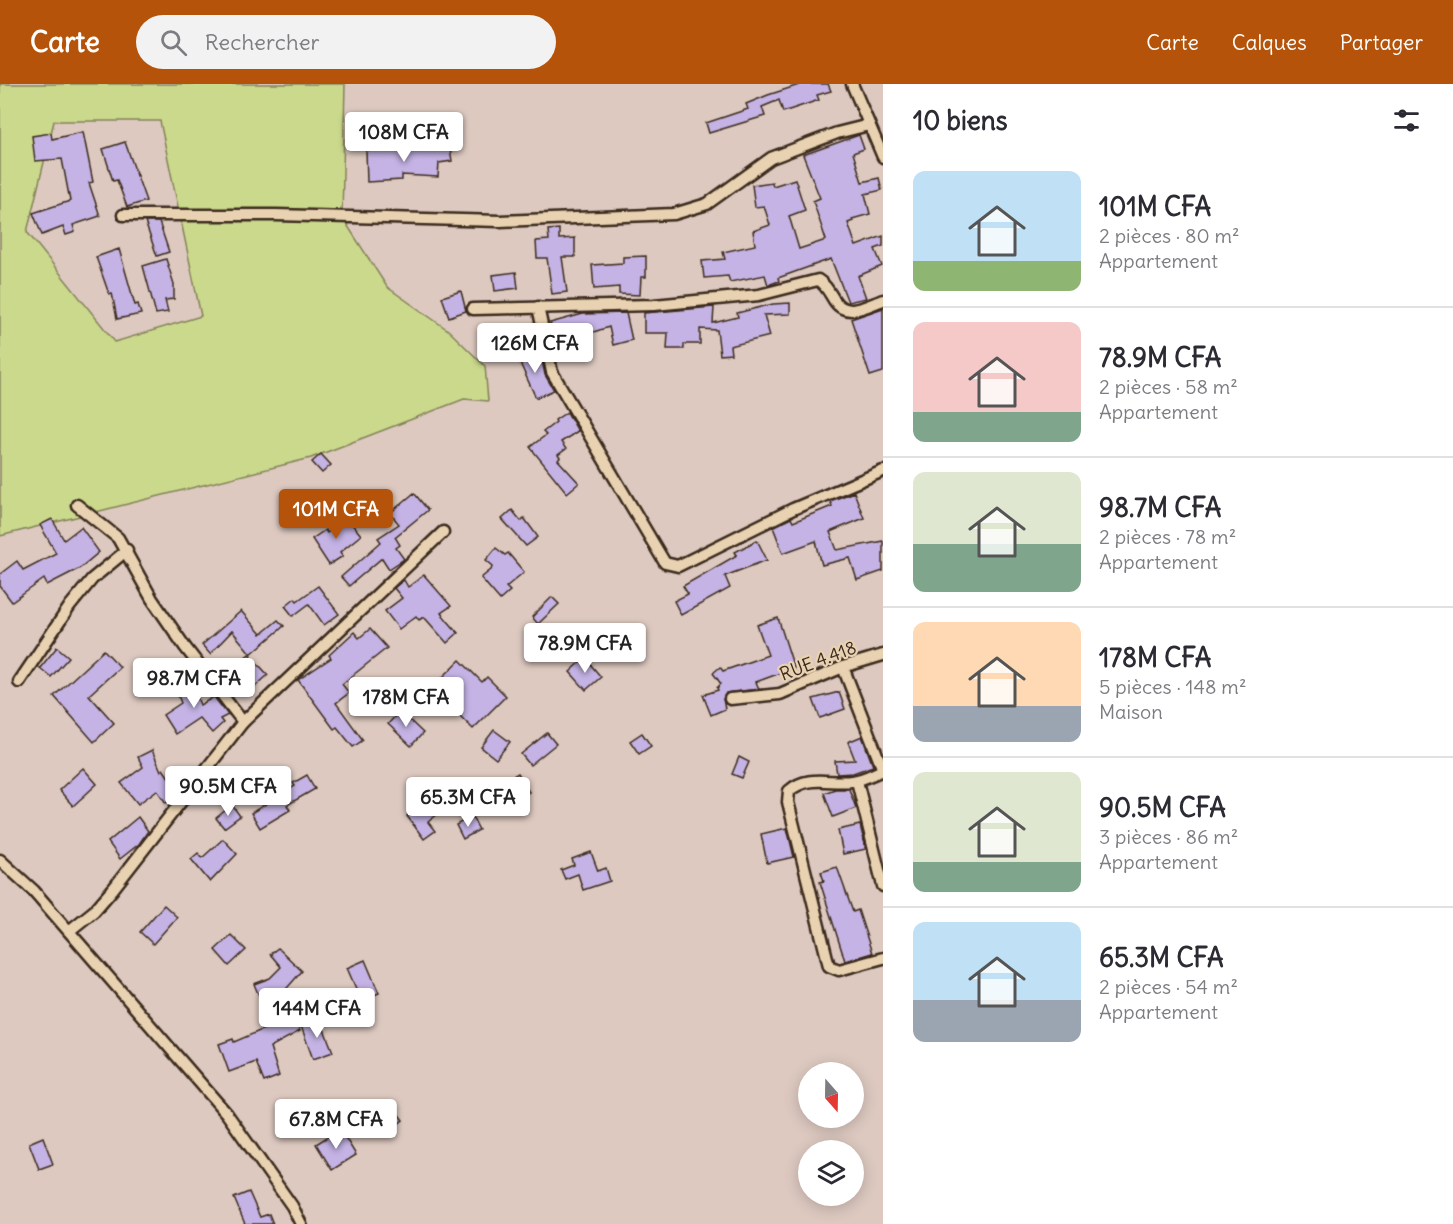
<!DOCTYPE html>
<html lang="fr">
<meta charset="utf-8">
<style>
:root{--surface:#fff;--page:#f2f2f3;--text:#2b2b33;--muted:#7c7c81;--line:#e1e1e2;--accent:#b45309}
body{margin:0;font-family:Delius,sans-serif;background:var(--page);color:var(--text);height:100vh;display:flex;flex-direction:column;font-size:22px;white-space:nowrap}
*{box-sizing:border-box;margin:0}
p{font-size:20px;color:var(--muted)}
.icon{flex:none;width:33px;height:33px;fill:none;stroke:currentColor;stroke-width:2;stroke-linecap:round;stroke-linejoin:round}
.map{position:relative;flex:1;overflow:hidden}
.side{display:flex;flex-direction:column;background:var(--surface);width:570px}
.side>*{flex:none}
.needle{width:39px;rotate:160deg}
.controls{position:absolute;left:798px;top:978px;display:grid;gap:12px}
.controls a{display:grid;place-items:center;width:66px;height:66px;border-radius:50%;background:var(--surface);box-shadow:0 3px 15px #0003;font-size:30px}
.price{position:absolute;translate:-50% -51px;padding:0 14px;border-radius:6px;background:#fff;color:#222;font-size:20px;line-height:39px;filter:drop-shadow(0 2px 3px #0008)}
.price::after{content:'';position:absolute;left:50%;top:36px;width:18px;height:14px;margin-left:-9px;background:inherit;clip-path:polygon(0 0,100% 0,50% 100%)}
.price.active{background:var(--accent);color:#fff}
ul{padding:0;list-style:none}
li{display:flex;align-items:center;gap:18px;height:150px;padding:0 30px}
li+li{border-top:2px solid var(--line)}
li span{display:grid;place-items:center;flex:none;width:168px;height:120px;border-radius:12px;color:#555}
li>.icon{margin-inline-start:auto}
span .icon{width:72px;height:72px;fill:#fffc;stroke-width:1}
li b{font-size:26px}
h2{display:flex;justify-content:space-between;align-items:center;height:72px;padding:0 30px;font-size:26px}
header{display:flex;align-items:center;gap:36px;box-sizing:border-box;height:84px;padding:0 30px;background:var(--accent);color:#fff}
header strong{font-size:28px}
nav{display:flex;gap:33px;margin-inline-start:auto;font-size:21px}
.search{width:420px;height:54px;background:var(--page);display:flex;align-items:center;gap:15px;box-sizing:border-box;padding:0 21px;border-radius:33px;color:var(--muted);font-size:22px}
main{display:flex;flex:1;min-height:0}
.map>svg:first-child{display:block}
</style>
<header>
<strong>Carte</strong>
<div class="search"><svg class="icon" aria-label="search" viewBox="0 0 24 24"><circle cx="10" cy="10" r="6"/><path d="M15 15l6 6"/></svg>Rechercher</div>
<nav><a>Carte</a><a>Calques</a><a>Partager</a></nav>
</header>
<main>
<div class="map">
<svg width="883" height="1140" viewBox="0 0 883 1140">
<rect width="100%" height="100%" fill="#ddc9c0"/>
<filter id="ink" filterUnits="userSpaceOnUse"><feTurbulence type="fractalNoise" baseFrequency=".0167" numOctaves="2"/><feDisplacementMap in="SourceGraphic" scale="12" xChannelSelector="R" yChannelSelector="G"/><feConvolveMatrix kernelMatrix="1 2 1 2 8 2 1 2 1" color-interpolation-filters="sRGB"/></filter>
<g filter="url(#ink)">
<path fill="#cbd98d" stroke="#838256" stroke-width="1.5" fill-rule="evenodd" d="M0 0H345L342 133 387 203 448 246 485 282 488 317 464 315 311 374 0 452ZM54 37H160L201 232 115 258 27 148Z"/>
<g fill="#c4b3e4" stroke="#3b2a1e" stroke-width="1.5">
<polygon points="802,0 828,0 831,7 817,11 819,16 783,28 779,16 762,23 765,32 709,49 706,39 748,25 746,20 768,11"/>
<polygon points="83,48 93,98 89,99 100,132 73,141 75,148 66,151 63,143 42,151 33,129 70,117 62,75 35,77 32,52 51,49 52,55"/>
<polygon points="859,51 864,65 853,69 862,98 879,94 882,106 865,110 870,130 852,135 853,137 848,139 856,162 883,152 883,162 875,165 882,182 858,192 866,214 848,218 831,175 778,194 779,197 768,201 765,191 730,198 728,192 704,194 702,177 725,175 723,168 755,161 753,147 770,141 764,122 755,123 752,101 772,98 773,102 795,95 805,126 789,132 799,165 826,156 813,117 820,114 803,71"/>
<polygon points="125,58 146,117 127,123 117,96 113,97 103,65"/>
<polygon points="407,64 437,66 450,64 452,77 439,79 438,93 402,91 402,96 367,98 366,66"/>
<polygon points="145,138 159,138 169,168 157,172"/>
<polygon points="559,145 559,155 575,154 575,173 562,173 567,208 552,210 547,174 537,174 536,157 549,156 548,146"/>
<polygon points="119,165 135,221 138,220 141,230 117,235 112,209 109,210 96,173"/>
<polygon points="646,172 646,193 641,193 640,211 619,210 619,203 594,205 592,181 623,179 623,173"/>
<polygon points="166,175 174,200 174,215 165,216 168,228 156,230 143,182"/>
<polygon points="516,188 518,204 495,207 493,191"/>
<polygon points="461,207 466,227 449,233 442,213"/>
<polygon points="790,219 790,230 764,231 770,252 730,262 731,270 720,271 717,246 700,245 700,260 684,260 684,265 667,265 668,249 644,249 644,229 714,223 713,239 738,233 737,229 773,220"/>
<polygon points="883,224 883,288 870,292 851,235"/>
<polygon points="626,229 632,256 613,261 609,243 575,254 576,257 560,263 550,239 583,230"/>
<polygon points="520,267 534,267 534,280 542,276 545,291 554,306 536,314 520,279"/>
<polygon points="567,328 578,347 561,358 566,365 558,371 560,374 558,376 579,399 567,409 530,363 546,351 543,348 556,338 555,336"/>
<polygon points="321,370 331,381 322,389 312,378"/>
<polygon points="854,408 864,434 830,448 837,466 883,457 883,487 857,496 850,474 822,481 816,457 783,469 773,443 791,434 793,438 832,422 830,417"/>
<polygon points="414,409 428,426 395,453 400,461 396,464 404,475 389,485 382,474 349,502 341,493 381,458 378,454 399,440 390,429"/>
<polygon points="512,426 521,437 524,434 538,453 526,462 502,435"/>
<polygon points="346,433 361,451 340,468 343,472 329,481 312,455 325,446 327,449"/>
<polygon points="52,435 64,456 81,443 99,468 80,484 47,501 44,495 12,518 0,502 0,490 17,477 23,486 56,469 40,441"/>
<polygon points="757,456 767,476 725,492 730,504 681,531 674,517 688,510 683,502 737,471 735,468"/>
<polygon points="496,464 505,471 508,469 524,488 506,503 510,507 500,516 481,494 492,485 493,482 486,476"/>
<polygon points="424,491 451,522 441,529 458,549 447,559 424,533 419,536 416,532 399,545 385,527 402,514 394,504 400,499 404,496 408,503"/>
<polygon points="318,502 339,530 324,541 309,520 293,532 285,522 295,514 297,517"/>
<polygon points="552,513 559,520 538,540 532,533"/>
<polygon points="241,527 261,550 278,536 284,542 251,570 232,547 210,570 202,561"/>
<polygon points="778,534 794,584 756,598 759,605 726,609 723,615 725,625 711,631 703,611 718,606 717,604 721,600 713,589 720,583 723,587 768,571 757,541"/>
<polygon points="370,545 387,564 342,600 349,609 336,619 363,656 353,663 337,643 334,645 298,596 331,574 329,571 354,548 359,554"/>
<polygon points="57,563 69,573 51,593 40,584"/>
<polygon points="104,566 120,583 89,611 114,639 94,658 54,612"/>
<polygon points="249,570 268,591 247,610 227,589"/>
<polygon points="585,574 601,593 586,606 570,588"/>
<polygon points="460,576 482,598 487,593 506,612 473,645 454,626 460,620 438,598"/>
<polygon points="189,592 200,621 214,613 228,631 220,635 223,639 212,649 199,634 175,650 163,631 181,619 173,599"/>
<polygon points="839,608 845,625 820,634 813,615"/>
<polygon points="400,627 423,649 411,662 388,640"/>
<polygon points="494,646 510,658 496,675 481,663"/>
<polygon points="547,649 556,660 530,681 521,670"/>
<polygon points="642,649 651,662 639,670 630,657"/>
<polygon points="862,652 873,682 853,689 837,690 835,677 855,676 848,658"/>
<polygon points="152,666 161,687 163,685 179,708 166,719 157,706 138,720 121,699 143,683 138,673"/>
<polygon points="739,673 749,678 742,694 732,690"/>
<polygon points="83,684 97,700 73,722 59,706"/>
<polygon points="518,689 529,708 513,718 501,699"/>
<polygon points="307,691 315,705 287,721 290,726 260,744 251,729 295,702 293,699"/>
<polygon points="448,697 460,712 428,738 435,747 424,755 407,732"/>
<polygon points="474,701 490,714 468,733 455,718"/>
<polygon points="835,705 849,705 856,724 833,733 824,709"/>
<polygon points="232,721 240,732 224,744 216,734"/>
<polygon points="472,732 479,746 463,755 456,741"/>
<polygon points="138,733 148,747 139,760 120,775 108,758"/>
<polygon points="860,741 866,765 843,770 838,746"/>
<polygon points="787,744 794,773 767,779 761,750"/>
<polygon points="223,755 237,770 210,798 191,775 198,769 202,774"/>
<polygon points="591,768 598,787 606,784 610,797 583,806 578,790 565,795 561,786 574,781 572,775"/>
<polygon points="837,783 853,828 858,826 872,869 845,877 820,798 824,797 821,788"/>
<polygon points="164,821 177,833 153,860 140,848"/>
<polygon points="231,851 246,866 229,882 215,866"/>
<polygon points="278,864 302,887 280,912 300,947 270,963 279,992 264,998 256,978 229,988 219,960 233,955 234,958 278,939 267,917 262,919 254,900 270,894 281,883 270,870"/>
<polygon points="365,876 379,909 361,916 347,884"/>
<polygon points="320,935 333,968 313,975 301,942"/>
<polygon points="392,1022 403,1036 386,1049 376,1036"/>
<polygon points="340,1045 356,1071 332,1086 316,1060"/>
<polygon points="43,1053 53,1080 39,1085 29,1059"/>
<polygon points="249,1108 260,1133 269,1130 273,1140 245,1140 234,1114"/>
</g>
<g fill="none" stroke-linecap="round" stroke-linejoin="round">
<defs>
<g id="street">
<polyline points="852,0 883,73"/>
<polyline points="123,131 276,131 500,137 674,130 707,120 771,74 837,49 869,41"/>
<polyline points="538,223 552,288 665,479 678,482 793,425 883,387"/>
<path d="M473 225 654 221 759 211 818 196C826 201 829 208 834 216 846 235 866 222 883 216"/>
<polyline points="77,421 118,454 152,515 185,563 243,638"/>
<polyline points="843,583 883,686"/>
<polyline points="19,598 70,522 92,495 127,466"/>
<polyline points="730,615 780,610 843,583 883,571"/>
<path d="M883 686C873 690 863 696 852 697 829 700 808 690 789 707L788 718 829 882 839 886 883 874"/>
<polyline points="857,697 883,802"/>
<polyline points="0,776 34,807 227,1030 292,1122 301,1140"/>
<polyline points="69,847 94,827 113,805 243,638 443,448"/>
</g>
</defs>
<use href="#street" stroke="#3b2a1e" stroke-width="15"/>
<use href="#street" stroke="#e8d2b1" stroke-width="10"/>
</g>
</g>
<g text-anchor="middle" stroke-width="4.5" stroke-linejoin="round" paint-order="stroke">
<g font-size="18" fill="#3b2a1e" stroke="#e8d2b1">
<text transform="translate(818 577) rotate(-21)" y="6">RUE 4.418</text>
</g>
</g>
</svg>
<div class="controls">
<a><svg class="needle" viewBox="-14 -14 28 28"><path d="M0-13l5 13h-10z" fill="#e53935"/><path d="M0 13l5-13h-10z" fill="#7c7c81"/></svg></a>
<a><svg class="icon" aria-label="layers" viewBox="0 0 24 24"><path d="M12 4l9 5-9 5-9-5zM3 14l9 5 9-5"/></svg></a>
</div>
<b class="price" style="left:404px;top:79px">108M CFA</b>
<b class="price" style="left:535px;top:290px">126M CFA</b>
<b class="price active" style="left:336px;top:456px">101M CFA</b>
<b class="price" style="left:585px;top:590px">78.9M CFA</b>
<b class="price" style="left:194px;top:625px">98.7M CFA</b>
<b class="price" style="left:406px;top:644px">178M CFA</b>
<b class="price" style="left:228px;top:733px">90.5M CFA</b>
<b class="price" style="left:468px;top:744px">65.3M CFA</b>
<b class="price" style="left:317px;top:955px">144M CFA</b>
<b class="price" style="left:336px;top:1066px">67.8M CFA</b>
</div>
<section class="side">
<h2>10 biens<svg class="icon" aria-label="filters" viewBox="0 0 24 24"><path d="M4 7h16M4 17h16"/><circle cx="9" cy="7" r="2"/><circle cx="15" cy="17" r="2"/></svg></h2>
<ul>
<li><span style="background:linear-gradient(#bfe0f5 75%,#8fb573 0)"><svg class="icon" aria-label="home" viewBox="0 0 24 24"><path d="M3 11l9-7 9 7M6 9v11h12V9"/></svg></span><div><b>101M CFA</b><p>2 pièces · 80 m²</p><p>Appartement</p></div></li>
<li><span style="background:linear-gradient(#f6c9c9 75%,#7fa58c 0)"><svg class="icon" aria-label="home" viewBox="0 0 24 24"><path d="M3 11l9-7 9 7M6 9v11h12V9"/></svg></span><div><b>78.9M CFA</b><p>2 pièces · 58 m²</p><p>Appartement</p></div></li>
<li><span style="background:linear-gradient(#dfe7d0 60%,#7fa58c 0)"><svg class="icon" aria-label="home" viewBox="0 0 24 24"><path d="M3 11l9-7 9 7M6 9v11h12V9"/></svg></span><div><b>98.7M CFA</b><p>2 pièces · 78 m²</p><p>Appartement</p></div></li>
<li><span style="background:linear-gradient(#ffd9b3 70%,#9aa5b1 0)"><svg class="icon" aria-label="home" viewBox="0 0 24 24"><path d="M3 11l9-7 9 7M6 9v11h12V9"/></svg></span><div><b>178M CFA</b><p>5 pièces · 148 m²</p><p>Maison</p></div></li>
<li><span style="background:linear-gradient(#dfe7d0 75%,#7fa58c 0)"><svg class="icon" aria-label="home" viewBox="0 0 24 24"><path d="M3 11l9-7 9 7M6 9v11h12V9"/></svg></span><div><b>90.5M CFA</b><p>3 pièces · 86 m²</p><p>Appartement</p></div></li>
<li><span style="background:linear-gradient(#bfe0f5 65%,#9aa5b1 0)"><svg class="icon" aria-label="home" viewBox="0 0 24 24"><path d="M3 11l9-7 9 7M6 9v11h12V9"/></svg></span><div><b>65.3M CFA</b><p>2 pièces · 54 m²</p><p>Appartement</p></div></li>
</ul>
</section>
</main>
